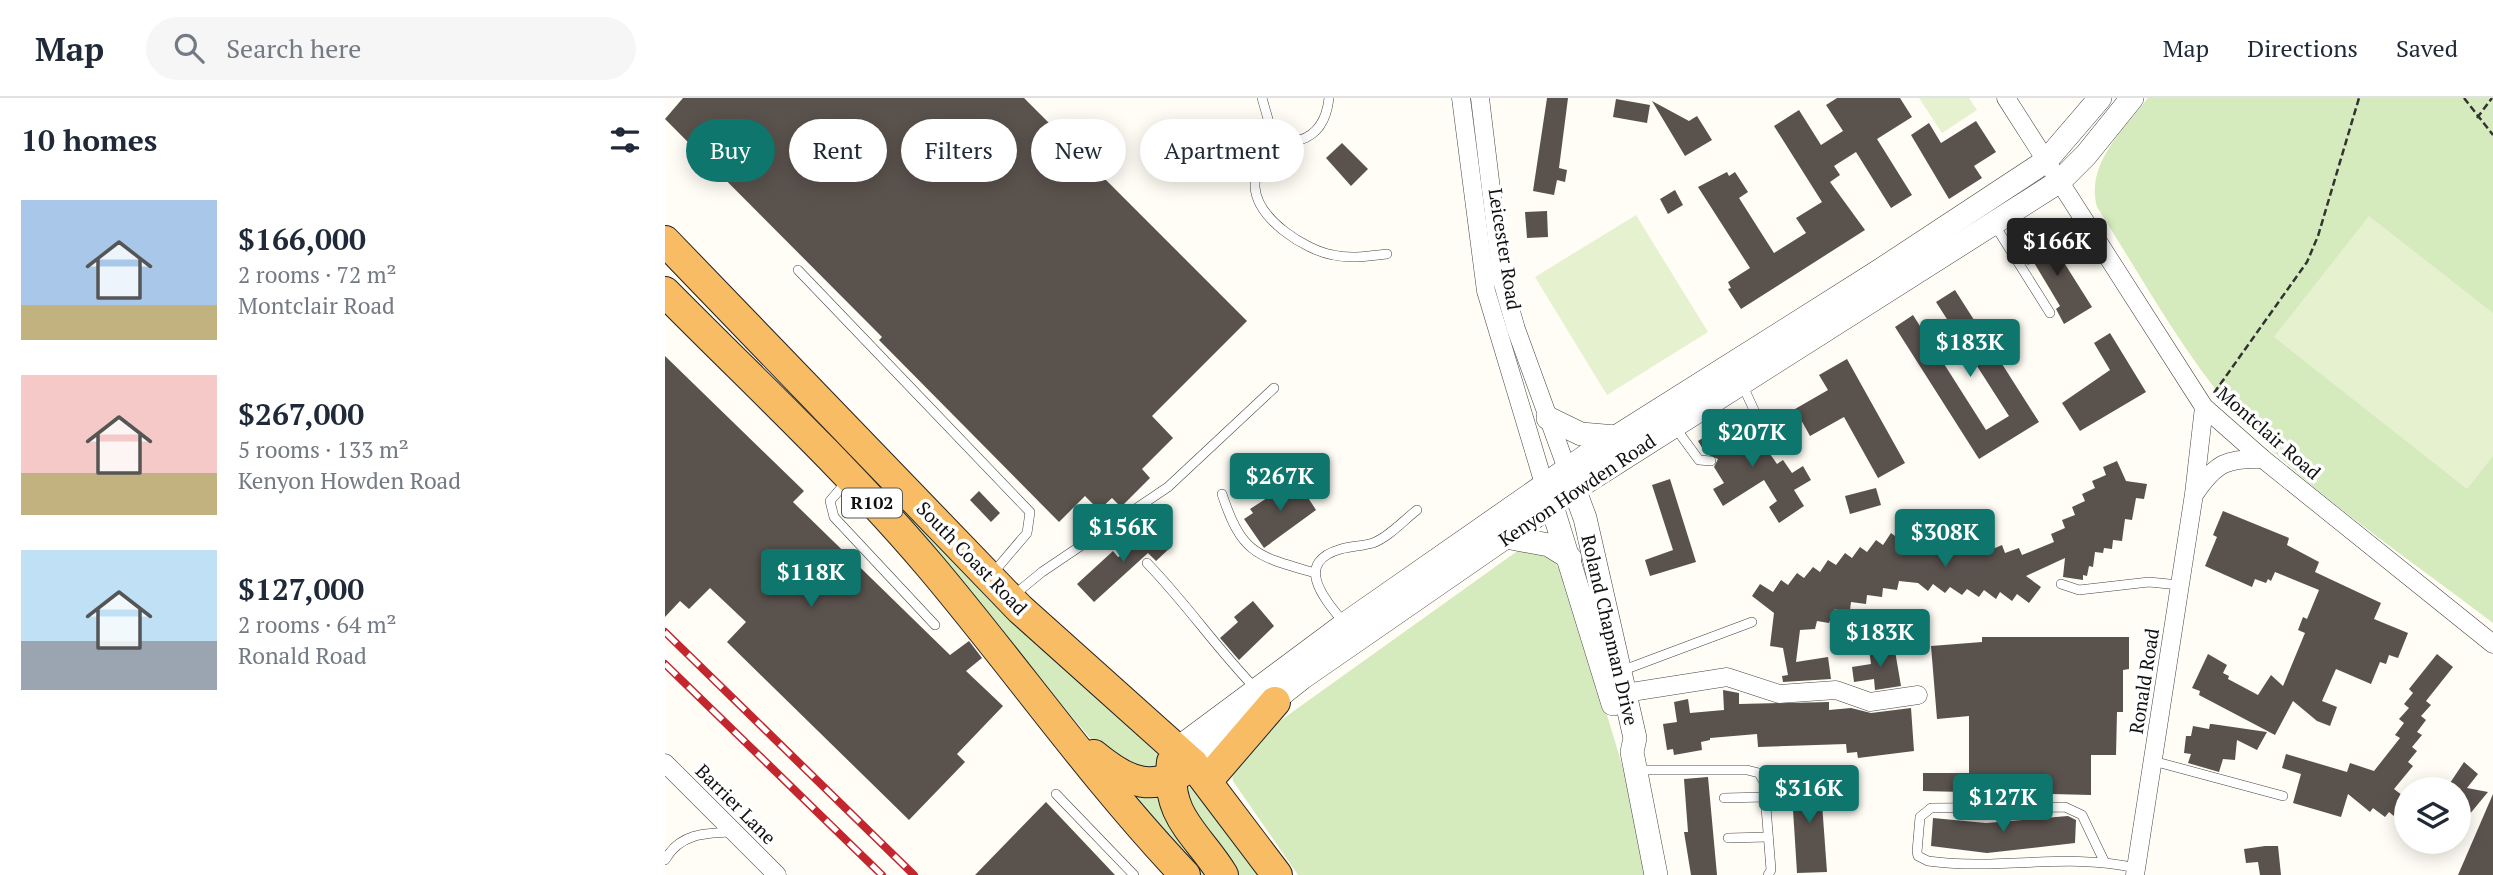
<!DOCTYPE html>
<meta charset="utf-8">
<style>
:root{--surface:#fff;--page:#f6f6f7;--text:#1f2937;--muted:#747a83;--line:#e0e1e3;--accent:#0f766e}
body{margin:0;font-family:"PT Serif",serif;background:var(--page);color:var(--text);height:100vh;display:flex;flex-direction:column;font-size:26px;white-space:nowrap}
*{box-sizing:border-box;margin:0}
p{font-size:23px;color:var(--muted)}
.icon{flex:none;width:38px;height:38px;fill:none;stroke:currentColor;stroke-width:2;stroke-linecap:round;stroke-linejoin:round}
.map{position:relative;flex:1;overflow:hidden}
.sheet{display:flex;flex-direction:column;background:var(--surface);width:665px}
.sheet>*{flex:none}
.banner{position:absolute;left:21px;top:21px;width:665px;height:63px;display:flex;gap:14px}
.fabs{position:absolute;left:1729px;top:679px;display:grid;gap:14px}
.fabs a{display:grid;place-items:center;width:77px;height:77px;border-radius:50%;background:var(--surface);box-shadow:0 4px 18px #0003;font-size:35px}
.price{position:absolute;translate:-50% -60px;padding:0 16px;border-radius:7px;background:var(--accent);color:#fff;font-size:23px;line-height:46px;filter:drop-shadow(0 2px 4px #0008)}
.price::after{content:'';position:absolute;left:50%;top:42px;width:21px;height:16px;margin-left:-10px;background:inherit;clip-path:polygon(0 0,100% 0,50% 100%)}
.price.current{background:#222;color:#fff}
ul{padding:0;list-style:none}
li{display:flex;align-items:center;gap:21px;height:175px;padding:0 21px}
li span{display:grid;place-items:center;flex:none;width:196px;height:140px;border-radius:0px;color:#555}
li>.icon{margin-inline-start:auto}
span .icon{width:84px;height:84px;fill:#fffc;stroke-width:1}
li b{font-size:30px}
h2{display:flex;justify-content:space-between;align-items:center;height:84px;padding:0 21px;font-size:30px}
.pill{padding:0 24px;border-radius:32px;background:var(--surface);box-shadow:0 4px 18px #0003;font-size:24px;line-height:63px}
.pill.current{background:var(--accent);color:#fff}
header{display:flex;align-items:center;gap:42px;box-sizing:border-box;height:98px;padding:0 35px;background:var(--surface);border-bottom:2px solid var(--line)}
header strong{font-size:33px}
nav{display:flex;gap:38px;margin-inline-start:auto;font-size:24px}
.search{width:490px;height:63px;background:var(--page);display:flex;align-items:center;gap:18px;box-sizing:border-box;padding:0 24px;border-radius:38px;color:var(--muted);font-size:26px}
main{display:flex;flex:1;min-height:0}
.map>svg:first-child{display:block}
</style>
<header>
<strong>Map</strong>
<div class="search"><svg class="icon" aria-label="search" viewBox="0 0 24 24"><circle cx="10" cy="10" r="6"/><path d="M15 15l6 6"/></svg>Search here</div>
<nav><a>Map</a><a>Directions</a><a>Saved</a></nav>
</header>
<main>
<section class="sheet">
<h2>10 homes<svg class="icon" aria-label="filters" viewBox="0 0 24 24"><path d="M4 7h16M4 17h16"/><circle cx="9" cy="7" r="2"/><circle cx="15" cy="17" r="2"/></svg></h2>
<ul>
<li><span style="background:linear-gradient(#a9c7e8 75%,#c2b280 0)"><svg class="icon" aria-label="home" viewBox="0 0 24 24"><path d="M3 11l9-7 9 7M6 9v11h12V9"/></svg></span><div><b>$166,000</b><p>2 rooms · 72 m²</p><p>Montclair Road</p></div></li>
<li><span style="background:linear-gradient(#f6c9c9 70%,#c2b280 0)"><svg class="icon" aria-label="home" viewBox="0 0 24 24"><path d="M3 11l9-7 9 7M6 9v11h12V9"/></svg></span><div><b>$267,000</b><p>5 rooms · 133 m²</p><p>Kenyon Howden Road</p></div></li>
<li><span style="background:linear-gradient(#bfe0f5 65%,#9aa5b1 0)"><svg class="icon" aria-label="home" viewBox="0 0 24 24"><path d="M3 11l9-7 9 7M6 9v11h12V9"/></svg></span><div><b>$127,000</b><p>2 rooms · 64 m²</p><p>Ronald Road</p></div></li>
</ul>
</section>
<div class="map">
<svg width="1828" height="777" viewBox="0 0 1828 777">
<rect width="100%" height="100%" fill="#fffdf5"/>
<g fill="#d5ebbd">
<path d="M1483 0H1828V525C1747 463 1659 405 1586 332 1527 272 1478 181 1432 109 1420 66 1459 31 1483 0Z"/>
<polygon points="204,378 210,379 342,517 494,656 495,664 490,672 453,665 425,640"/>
<polygon points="858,449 888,461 902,484 964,690 981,777 633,777 568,683 567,675 575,662 612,625"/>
<polygon points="519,688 525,689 594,777 569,777 514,691"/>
<polygon points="460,690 497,692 548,777 536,777"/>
</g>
<g fill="#e6f2cf">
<polygon points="1254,0 1304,0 1312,12 1277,35"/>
<polygon points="971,117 1043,234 942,297 870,179"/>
<polygon points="1704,118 1828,215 1828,358 1802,391 1609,239"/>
</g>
<g fill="#5a524d">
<polygon points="18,0 359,0 582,223 487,318 508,340 477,371 485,380 456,409 447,400 434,412 420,398 394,424 214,242 217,239 0,21"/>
<polygon points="882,0 903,0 894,70 902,72 900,84 892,82 889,97 868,93"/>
<polygon points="1172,0 1235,0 1247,19 1212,41 1247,97 1226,110 1191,54 1169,68 1175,77 1165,84 1200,132 1076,211 1063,191 1066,190 1063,184 1085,170 1033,89 1062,74 1064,78 1070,74 1083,94 1074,100 1109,155 1141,135 1131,120 1157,104 1109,28 1134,12 1156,47 1178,33 1161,7"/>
<polygon points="951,1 985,7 982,25 948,19"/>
<polygon points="987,3 1024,23 1032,18 1047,42 1020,58"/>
<polygon points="1311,23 1331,54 1309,68 1317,80 1284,101 1246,37 1264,25 1276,45"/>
<polygon points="677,45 703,71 686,88 661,60"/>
<polygon points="1010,92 1018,107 1003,116 995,101"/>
<polygon points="882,113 883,139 862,140 860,114"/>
<polygon points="1381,136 1427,209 1399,226 1391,211 1395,208 1368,163 1363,167 1354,152"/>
<polygon points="1290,192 1374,324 1314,361 1230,229 1248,217 1321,332 1344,318 1271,204"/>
<polygon points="1445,235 1481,294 1415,333 1397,305 1445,272 1429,245"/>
<polygon points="0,258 139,393 128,404 285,557 304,543 317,560 301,573 338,608 292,656 300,664 244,722 62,544 81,524 45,490 24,511 15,503 0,519"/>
<polygon points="1182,261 1240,365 1213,380 1179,319 1145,338 1130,311 1163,292 1154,277"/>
<polygon points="1075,317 1082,329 1079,336 1082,342 1090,342 1099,356 1103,353 1112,366 1118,362 1127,375 1138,368 1146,382 1129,392 1139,408 1114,425 1104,409 1112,403 1099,382 1058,408 1048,391 1059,385 1049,369 1053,361 1041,356 1033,343"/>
<polygon points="1452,363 1461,383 1482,386 1479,401 1471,400 1467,422 1460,421 1457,443 1448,442 1447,451 1439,450 1438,455 1430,454 1428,469 1424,468 1422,478 1418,477 1418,482 1398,479 1400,460 1361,478 1376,489 1364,505 1352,496 1347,503 1335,494 1331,501 1319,492 1314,499 1302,491 1297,497 1285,489 1280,495 1268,486 1263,493 1253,485 1234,483 1232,492 1218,490 1217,499 1202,497 1201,506 1186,504 1185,512 1170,511 1164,525 1152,523 1150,531 1135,532 1131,564 1163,559 1166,581 1118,584 1117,578 1123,577 1118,550 1105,548 1109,515 1087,498 1095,486 1108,494 1116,482 1123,487 1132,475 1139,480 1148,469 1155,474 1163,462 1171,467 1180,455 1187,460 1195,449 1202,454 1211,442 1218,447 1226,435 1246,450 1270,440 1273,447 1286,442 1290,449 1303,443 1306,451 1320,446 1323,453 1337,447 1340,455 1354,450 1357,457 1389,444 1386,436 1400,430 1397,422 1410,417 1407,409 1420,403 1417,396 1430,390 1427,383 1441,377 1438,369"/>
<polygon points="631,381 651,412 599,450 579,421 588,415 585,411"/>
<polygon points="1005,381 1031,464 985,478 980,462 1008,452 987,387"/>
<polygon points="1211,390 1216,407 1185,416 1180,398"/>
<polygon points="314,393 335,415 326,424 305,402"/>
<polygon points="1558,413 1624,440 1622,447 1654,464 1650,474 1716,505 1709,521 1743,535 1733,560 1724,557 1721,566 1715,564 1706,586 1671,571 1657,603 1672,609 1665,628 1652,623 1628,603 1610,637 1534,597 1535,593 1527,590 1543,556 1562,567 1558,575 1564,578 1563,581 1593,597 1606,577 1618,588 1640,535 1633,532 1638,519 1642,521 1654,492 1610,474 1606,483 1603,481 1601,485 1590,481 1587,489 1540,468 1552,439 1548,437"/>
<polygon points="489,428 507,448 491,463 483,455 429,504 412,486 448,453 453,459 459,456"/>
<polygon points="588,503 609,528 574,562 555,540 573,524 569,519"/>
<polygon points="1317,539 1464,539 1464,571 1458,572 1458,614 1452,614 1451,657 1426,657 1426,697 1258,693 1258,675 1304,675 1304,618 1272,621 1266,548 1317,544"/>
<polygon points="1229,547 1236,588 1210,592 1209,581 1189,584 1187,569 1206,566 1204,551"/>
<polygon points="1772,556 1788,569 1761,603 1766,607 1756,618 1761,622 1752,634 1757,637 1747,649 1752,653 1743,664 1748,668 1729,691 1741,700 1741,715 1735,723 1724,714 1720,719 1708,710 1705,714 1683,696 1676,719 1628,705 1636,676 1617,670 1621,656 1682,674 1685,665 1709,673 1735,640 1730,637 1739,625 1734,621 1744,610 1739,606 1748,595 1744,591"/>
<polygon points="1058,592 1074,595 1074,606 1164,604 1164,612 1186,610 1206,615 1246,610 1249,653 1193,660 1192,654 1182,655 1181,646 1093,649 1092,636 1045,640 1045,642 1036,644 1037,652 1009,657 1008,651 1002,652 998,626 1012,624 1009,604 1023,601 1025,615 1059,612"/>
<polygon points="1545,626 1547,626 1602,634 1592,652 1572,642 1570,662 1558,661 1554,674 1523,665 1526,656 1519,655 1521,638 1526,638 1528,628 1544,631"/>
<polygon points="1799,664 1813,676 1802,690 1823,694 1794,729 1794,691 1781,691"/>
<polygon points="1155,678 1162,774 1132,775 1126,680"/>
<polygon points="1043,679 1052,777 1026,777 1019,734 1023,734 1019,681"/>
<polygon points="1828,696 1828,777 1793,777"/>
<polygon points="381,704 450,777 310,777"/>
<polygon points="1403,718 1411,722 1410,745 1322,755 1266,748 1268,720 1321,725"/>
<polygon points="1600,748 1613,748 1616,777 1595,777 1593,764 1581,765 1579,751"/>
</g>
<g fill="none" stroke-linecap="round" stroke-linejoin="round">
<defs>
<g id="service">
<path d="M597 0 605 28 635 42C654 36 662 19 664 0"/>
<path d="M612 34C604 50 589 71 590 89 592 121 640 152 668 157 685 161 704 158 722 156"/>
<polyline points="1329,126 1385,215"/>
<polyline points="133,172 365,414 362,435 328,475"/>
<polyline points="1077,286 1094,323 1086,336"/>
<polyline points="1009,328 1034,362 1046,363"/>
<polyline points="182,383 165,403 169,419 270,527"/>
<path d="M557 396C577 457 592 458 650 475"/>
<path d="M482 465C521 505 552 551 591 591"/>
<polyline points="1396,486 1414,492 1484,484 1514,487"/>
<polyline points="349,497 377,474 503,389 609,290"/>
<path d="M680 526C662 504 626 465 676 451 687 448 698 448 708 445 724 439 739 422 752 412"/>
<polyline points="956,573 1087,524"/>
<polyline points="1488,663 1618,698"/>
<polyline points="973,672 1082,672 1094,675 1099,684 1106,772 1103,777"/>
<polyline points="391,696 469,777"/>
<polyline points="1059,700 1100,699"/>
<polyline points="1063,740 1103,739"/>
<path d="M0 762C14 736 39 735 66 734"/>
<path d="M1439 763 1417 717 1400 709 1266 710 1255 719 1252 754 1253 758 1263 763C1332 773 1402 754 1471 770"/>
</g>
<g id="minor">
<polyline points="796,0 821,193 879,386"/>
<polyline points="815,0 837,182 851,231 902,371"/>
<polyline points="1341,0 1539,309 1598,361 1828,546"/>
<path d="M1531 394C1551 365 1562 360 1598 361"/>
<polyline points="960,595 1062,579 1114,596 1171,592 1205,604 1253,597"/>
<polyline points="0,665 112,777"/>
<polyline points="1470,777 1529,396 1539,309"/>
</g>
<g id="tertiary">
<polyline points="883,320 916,336 951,339"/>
<polyline points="904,377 920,420 970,640 967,654 991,777"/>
<polyline points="883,395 948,606"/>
<polyline points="841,439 884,447 905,460"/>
<polyline points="512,651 680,526 921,358 1211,175 1381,63 1435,0"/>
<polyline points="528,666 637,580 910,391 1395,83 1421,57 1467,0"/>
</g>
<g id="trunk">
<polyline points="0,143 355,511 528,666 612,777"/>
<path d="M0 194C89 284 184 372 266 469 352 571 428 680 520 777"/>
<path d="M429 657C463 685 489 697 528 666"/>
<path d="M507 664C500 719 533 736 558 777"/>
<polyline points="542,683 610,604"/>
</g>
</defs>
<use href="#service" stroke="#444" stroke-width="10"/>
<use href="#minor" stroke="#444" stroke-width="19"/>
<use href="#tertiary" stroke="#444" stroke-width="24"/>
<use href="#trunk" stroke="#222" stroke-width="32"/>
<g stroke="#333" stroke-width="2.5" stroke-dasharray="7 3.5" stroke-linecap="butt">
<polyline points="1799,0 1828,37"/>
<polyline points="1812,20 1827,0"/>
<polyline points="1549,295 1642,164 1653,138 1694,0"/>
</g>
<use href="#service" stroke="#fff" stroke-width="9"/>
<use href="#minor" stroke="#fff" stroke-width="18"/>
<use href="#tertiary" stroke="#fff" stroke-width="23"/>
<use href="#trunk" stroke="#f7bc64" stroke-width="30"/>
<defs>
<g id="rail">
<polyline points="0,534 249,777"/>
<polyline points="0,566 217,777"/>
</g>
</defs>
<use href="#rail" stroke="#c4262e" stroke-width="8"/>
<use href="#rail" stroke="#fff" stroke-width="5" stroke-dasharray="16" stroke-linecap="butt"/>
</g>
<g text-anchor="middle" stroke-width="7" stroke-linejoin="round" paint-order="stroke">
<rect fill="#fff" stroke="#585858" stroke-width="2" x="177" y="390.5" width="60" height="29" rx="5"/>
<g font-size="18" font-weight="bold" fill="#111">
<text x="207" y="411">R102</text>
</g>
<g font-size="19" fill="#111" stroke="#fff">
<text transform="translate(840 151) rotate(81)" y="7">Leicester Road</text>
<text transform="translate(1604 335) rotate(41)" y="7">Montclair Road</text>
<text transform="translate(912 392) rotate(-34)" y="7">Kenyon Howden Road</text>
<text transform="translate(307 460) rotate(46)" y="7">South Coast Road</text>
<text transform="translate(945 532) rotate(77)" y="7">Roland Chapman Drive</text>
<text transform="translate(1479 583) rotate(-81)" y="7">Ronald Road</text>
<text transform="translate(71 706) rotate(45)" y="7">Barrier Lane</text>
</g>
</g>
</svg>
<div class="fabs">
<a><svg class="icon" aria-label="layers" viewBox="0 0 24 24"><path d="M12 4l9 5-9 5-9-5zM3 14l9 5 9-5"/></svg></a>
</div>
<b class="price current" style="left:1392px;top:180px">$166K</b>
<b class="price" style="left:1305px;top:281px">$183K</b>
<b class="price" style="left:1087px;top:371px">$207K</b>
<b class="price" style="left:615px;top:415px">$267K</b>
<b class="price" style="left:458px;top:466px">$156K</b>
<b class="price" style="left:1280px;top:471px">$308K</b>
<b class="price" style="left:146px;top:511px">$118K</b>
<b class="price" style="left:1215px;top:571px">$183K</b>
<b class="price" style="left:1144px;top:727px">$316K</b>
<b class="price" style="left:1338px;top:736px">$127K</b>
<div class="banner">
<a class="pill current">Buy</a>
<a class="pill">Rent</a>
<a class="pill">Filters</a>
<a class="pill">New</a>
<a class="pill">Apartment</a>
</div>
</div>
</main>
